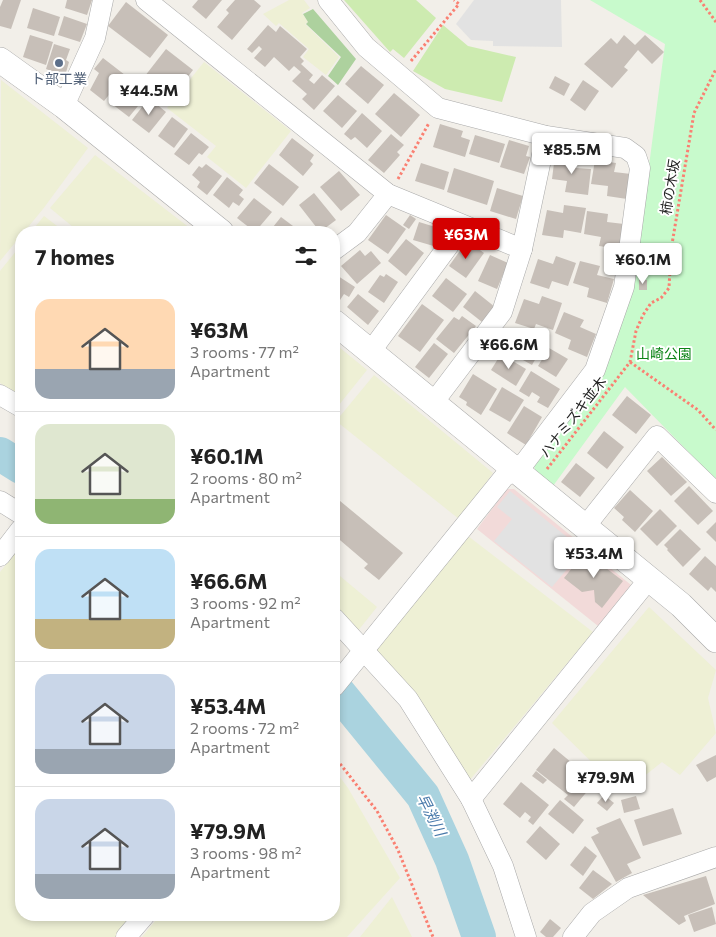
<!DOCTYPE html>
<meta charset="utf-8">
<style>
:root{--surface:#fff;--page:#f2f2f2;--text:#222;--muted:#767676;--line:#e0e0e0;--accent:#d40000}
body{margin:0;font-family:Commissioner,"Noto Sans JP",sans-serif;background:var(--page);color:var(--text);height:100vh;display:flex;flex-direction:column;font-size:19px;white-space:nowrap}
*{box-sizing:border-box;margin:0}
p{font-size:16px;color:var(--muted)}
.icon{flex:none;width:28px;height:28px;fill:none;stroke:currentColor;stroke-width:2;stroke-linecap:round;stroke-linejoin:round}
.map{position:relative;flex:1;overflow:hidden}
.drawer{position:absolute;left:15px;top:226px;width:325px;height:695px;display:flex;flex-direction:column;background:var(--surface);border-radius:20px;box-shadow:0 2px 8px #0003}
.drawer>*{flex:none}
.price{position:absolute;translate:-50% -42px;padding:0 11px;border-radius:5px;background:#fff;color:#222;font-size:16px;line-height:32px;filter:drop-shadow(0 1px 2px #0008)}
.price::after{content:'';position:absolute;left:50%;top:30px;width:15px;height:11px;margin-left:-8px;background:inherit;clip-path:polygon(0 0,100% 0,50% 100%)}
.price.active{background:var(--accent);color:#fff}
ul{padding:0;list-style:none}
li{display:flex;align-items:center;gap:15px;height:125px;padding:0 20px}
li+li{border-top:1px solid var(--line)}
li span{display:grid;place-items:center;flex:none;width:140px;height:100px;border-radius:15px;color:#555}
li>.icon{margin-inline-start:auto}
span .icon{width:60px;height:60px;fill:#fffc;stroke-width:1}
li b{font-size:21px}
h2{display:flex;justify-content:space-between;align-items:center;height:60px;padding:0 20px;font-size:21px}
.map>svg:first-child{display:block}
</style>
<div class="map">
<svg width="716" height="937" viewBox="0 0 716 937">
<rect width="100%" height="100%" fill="#f2efe9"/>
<polygon fill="#f2dad9" points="507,489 514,489 631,585 598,626 477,529"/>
<g fill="#eef0d5">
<polygon points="289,0 304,0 310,8 302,13 308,22 305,24 339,57 326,75 303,57 309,49 279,23 276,26 263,14"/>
<polygon points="204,62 291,131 246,188 207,157 216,146 167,108"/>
<polygon points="1,80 88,148 43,209 0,261"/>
<polygon points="95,155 195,232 79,232 50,208"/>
<polygon points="44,216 65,232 31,232"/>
<polygon points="21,245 21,396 0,383 0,271"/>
<polygon points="334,343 367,370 334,411"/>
<polygon points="374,375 493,473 459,519 336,421"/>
<polygon points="468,536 593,632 469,781 373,652"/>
<polygon points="21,546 21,915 136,915 118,937 0,937 0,572"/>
<polygon points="334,571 377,607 357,632 334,609"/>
<polygon points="649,607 716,670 708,698 716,733 680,775 662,762 623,793 552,723"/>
<polygon points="334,769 348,788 400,878 347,937 142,937 160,915 334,915"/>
<polygon points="392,897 412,937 360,937"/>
</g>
<g fill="#cdebb0">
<polygon points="344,0 416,0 436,18 404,58 393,49 390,52"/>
<polygon points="443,25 468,46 516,57 502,102 445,89 413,71"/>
</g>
<polygon fill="#add19e" points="313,9 356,59 338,85 328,76 341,57 306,24 308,22 303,14"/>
<polygon fill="#c8facc" points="590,0 716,0 716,480 625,387 553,486 535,472 534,463 632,295 665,44"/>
<g fill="#e2e2e2">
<polygon points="474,0 561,0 562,47 493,46 493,41 471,40 456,24"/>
<polygon points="510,491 583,550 552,587 494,541 512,519 497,507"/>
</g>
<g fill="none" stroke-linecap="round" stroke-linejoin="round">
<g stroke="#aad3df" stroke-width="34">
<polyline points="0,454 21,467"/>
<polyline points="334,687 423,796 452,860 479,937"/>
</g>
</g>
<g fill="#c7bfb8">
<polygon points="3,0 21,0 11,29 0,26 0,7"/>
<polygon points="67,0 92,0 87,15 65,8"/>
<polygon points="198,0 222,0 206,19 192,7"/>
<polygon points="235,0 254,0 261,6 232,40 217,27 229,13 226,10"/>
<polygon points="126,2 168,35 150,58 108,26"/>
<polygon points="33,8 60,17 54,36 27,28"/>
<polygon points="64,16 87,24 80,42 58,35"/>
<polygon points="268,25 276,32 280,26 307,49 300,57 304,61 301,64 313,75 309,80 314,84 322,75 335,86 314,110 302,99 307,94 292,81 301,72 294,66 289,71 274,57 265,67 254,58 262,49 259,46 252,53 247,49"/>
<polygon points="30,35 53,42 46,65 23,57"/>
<polygon points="624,35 635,45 645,35 664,52 652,64 638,50 624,67 628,70 612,88 584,64 611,38 617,44"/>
<polygon points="54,44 70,49 66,60 69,62 65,76 46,69"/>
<polygon points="166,49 193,70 168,102 141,81"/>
<polygon points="103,58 125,75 104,101 90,90 99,73 94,69"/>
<polygon points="361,66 384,85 368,104 345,84"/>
<polygon points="555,76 570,84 564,96 549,88"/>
<polygon points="583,80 599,91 585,111 570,100"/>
<polygon points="129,81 147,95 129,117 112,104"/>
<polygon points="394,93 420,115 401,137 375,114"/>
<polygon points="338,95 357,111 342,128 323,111"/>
<polygon points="149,98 166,112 149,133 132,120"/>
<polygon points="362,113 382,131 367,148 355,137 351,140 344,134"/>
<polygon points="172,117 188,129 174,148 158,136"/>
<polygon points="440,124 463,131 461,137 470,140 465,157 433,147"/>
<polygon points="191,133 209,147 202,155 199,153 189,165 174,154"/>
<polygon points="391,134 404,145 397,152 400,155 384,173 368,160"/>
<polygon points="475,135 505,144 499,163 469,154"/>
<polygon points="292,138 314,155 310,161 313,164 303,176 279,155"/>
<polygon points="509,140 529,146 526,156 530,157 524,174 500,167"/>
<polygon points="555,155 577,158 576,168 591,169 588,195 565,192 567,181 552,179"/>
<polygon points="595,160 616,163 614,172 631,174 627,199 607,196 608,186 591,184"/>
<polygon points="421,163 449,172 444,190 415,181"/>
<polygon points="206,164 222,176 207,195 197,187 200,182 192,175 199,166 202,168"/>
<polygon points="269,164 299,187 283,206 254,183"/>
<polygon points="454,168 494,181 487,205 447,192"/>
<polygon points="339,171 360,195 341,211 320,187"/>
<polygon points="227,177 243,190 239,195 244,199 239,206 233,202 229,208 213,195"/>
<polygon points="497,188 523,196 516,219 490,211"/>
<polygon points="314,193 336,220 320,232 299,205"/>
<polygon points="254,198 272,212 255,232 237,218"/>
<polygon points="564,205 586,208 581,233 564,230 563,238 542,235 547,210 563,213"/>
<polygon points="587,211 608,214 607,222 624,224 620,249 599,246 601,237 584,234"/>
<polygon points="386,215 406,229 388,254 368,240"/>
<polygon points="410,215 416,219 409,229 403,225"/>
<polygon points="281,217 301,232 269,232"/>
<polygon points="419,222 442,229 437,247 413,240"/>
<polygon points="406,239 424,253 406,276 388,261"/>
<polygon points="467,241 484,253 466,278 449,266"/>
<polygon points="360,250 365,256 371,251 381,263 357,284 341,266"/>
<polygon points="490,255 508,263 497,289 478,281"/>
<polygon points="556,256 576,263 568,286 552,281 549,289 530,283 538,259 553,264"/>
<polygon points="580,261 600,266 597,275 614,279 607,303 587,297 589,288 573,283"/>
<polygon points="386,274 398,282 384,303 368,292 380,275 384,277"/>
<polygon points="338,276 355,287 349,297 344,294 338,303 334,300 334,279"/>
<polygon points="446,278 467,294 453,312 432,296"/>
<rect x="639" y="280" width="8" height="10"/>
<polygon points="475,291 495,307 482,322 463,307"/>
<polygon points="358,294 379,311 368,325 347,307"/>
<polygon points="542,296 562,303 553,330 536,324 534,329 515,323 524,299 539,304"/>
<polygon points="422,304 444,320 420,352 398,336"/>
<polygon points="564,312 584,320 580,327 596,334 587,357 568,349 571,340 555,333"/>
<polygon points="462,316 476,326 454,353 436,339 454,317 459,320"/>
<polygon points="517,329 544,344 532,365 505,350"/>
<polygon points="434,343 448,354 429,378 415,367"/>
<polygon points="549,348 568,359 556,377 538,366"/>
<polygon points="501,354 526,369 516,386 491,370"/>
<polygon points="531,371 560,389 548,408 537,402 540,397 532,392 529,397 519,391"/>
<polygon points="473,374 497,389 481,415 466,405 467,402 459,397"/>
<polygon points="502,387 524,400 510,422 489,410"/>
<polygon points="627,396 651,415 636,434 612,415"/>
<polygon points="524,406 542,417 526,445 507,433"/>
<polygon points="604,431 624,447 607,469 587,453"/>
<polygon points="662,457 687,482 671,496 647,471"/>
<polygon points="576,463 595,478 580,497 561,482"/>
<polygon points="689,486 713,511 698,525 674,501"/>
<polygon points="630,490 653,511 635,532 622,520 624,517 614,508"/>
<polygon points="334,496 403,553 379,580 364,568 368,564 334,535"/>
<polygon points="660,509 677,526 657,546 640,529"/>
<polygon points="716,522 716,542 706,532"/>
<polygon points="680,529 701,549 683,567 667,550 668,549 664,545"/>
<polygon points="585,552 623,581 602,608 595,602 594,590 582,592 564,578"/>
<polygon points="705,556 716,566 716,592 711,587 708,591 689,574"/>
<polygon points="554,748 595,782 574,807 564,799 568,795 536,770"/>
<polygon points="716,755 716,777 707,782 696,765"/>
<polygon points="536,771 547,780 543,784 532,776"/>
<polygon points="521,782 549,805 533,825 528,821 531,817 525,812 520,818 503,804"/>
<polygon points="604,795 614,803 607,811 597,803"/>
<polygon points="636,796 640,809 624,813 621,800"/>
<polygon points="560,800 584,820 573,834 548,814"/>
<polygon points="673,808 682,834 643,846 634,820"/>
<polygon points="620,818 641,858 627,864 632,873 616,882 591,837 599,833 596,828"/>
<polygon points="540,826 560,844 546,860 526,842"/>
<polygon points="585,846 597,856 583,876 570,865"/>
<polygon points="593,870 612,884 593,899 579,888"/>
<polygon points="706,876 715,904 684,916 686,921 679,925 643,895"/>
<polygon points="712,907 716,924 694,932 688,915"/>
<polygon points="550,919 561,928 553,937 546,937 540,932"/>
</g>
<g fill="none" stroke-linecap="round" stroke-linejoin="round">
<defs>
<g id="minor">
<polyline points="146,0 388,194 522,249"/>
<polyline points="328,0 366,47 438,108 546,136 625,148 636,156 640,168 624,287 595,370 525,462 504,477 334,687"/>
<polyline points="64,106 95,38 103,0"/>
<polyline points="334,250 357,233 388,194"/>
<polyline points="371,351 463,226"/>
<polyline points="0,395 21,407"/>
<polyline points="433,403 502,312 522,249 546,136"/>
<polyline points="0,501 21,514"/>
<polyline points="584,528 657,436 716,493"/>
<polyline points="0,556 21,529"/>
<polyline points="334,618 408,699 471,799 503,866 526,937"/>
<polyline points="471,799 649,579"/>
<polyline points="126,937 145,915"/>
<polyline points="573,937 592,913 628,888 716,857"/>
</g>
<g id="tertiary">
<polyline points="0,60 64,106 221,232"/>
<polyline points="334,322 681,605 716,640"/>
</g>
</defs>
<use href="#minor" stroke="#a9a9a9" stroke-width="21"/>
<use href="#tertiary" stroke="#a9a9a9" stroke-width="26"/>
<g stroke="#fa8072" stroke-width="3" stroke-dasharray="2.5 2.5" stroke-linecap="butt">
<polyline points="700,0 716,22"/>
<polyline points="411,61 459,4 454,0"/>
<polyline points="398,179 429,123"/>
<polyline points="630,362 698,410 716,430"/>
<polyline points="547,469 630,362 636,331 643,315 651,303 661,298 669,288 671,250 694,113 716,69"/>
<polyline points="334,756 377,811 398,850 433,937"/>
</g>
<use href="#minor" stroke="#fff" stroke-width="20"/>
<use href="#tertiary" stroke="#fff" stroke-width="25"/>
</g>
<circle fill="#5c6f8a" stroke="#fff" stroke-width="2" cx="59" cy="63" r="5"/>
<g text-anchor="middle" stroke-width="4" stroke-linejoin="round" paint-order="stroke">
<g font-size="14" fill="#4e5e75" stroke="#fff">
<text x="59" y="84">ト部工業</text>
</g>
<g font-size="14" fill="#222" stroke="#fff">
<text transform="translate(670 187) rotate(-81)" y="5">柿の木坂</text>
<text transform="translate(573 417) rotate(-52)" y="5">ハナミズキ並木</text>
</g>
<g font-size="14" fill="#0c8416" stroke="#fff">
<text x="664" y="359">山崎公園</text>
</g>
<g font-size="15" font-style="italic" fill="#4a7aab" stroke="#fff">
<text transform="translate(431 815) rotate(63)" y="5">早渕川</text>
</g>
</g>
</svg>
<b class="price" style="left:149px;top:116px">¥44.5M</b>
<b class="price" style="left:572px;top:175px">¥85.5M</b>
<b class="price active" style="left:466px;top:260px">¥63M</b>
<b class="price" style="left:643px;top:285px">¥60.1M</b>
<b class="price" style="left:509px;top:370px">¥66.6M</b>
<b class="price" style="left:594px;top:579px">¥53.4M</b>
<b class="price" style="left:606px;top:803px">¥79.9M</b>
<section class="drawer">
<h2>7 homes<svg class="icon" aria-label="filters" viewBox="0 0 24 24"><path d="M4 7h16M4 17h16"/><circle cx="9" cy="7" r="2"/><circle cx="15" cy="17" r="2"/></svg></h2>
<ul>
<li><span style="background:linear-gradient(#ffd9b3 70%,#9aa5b1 0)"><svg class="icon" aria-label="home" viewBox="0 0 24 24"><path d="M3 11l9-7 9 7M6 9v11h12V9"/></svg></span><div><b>¥63M</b><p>3 rooms · 77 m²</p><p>Apartment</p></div></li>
<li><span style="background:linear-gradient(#dfe7d0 75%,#8fb573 0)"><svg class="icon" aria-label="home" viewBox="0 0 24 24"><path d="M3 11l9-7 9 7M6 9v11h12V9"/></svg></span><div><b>¥60.1M</b><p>2 rooms · 80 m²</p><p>Apartment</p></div></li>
<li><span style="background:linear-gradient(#bfe0f5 70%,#c2b280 0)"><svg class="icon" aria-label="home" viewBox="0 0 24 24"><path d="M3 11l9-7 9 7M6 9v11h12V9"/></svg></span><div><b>¥66.6M</b><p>3 rooms · 92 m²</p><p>Apartment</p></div></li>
<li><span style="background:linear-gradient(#c9d6e8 75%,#9aa5b1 0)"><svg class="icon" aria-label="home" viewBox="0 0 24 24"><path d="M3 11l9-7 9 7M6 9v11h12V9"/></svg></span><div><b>¥53.4M</b><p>2 rooms · 72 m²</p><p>Apartment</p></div></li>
<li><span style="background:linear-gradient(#c9d6e8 75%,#9aa5b1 0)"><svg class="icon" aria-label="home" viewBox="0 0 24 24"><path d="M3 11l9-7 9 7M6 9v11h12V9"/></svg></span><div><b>¥79.9M</b><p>3 rooms · 98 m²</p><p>Apartment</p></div></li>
</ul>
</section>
</div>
